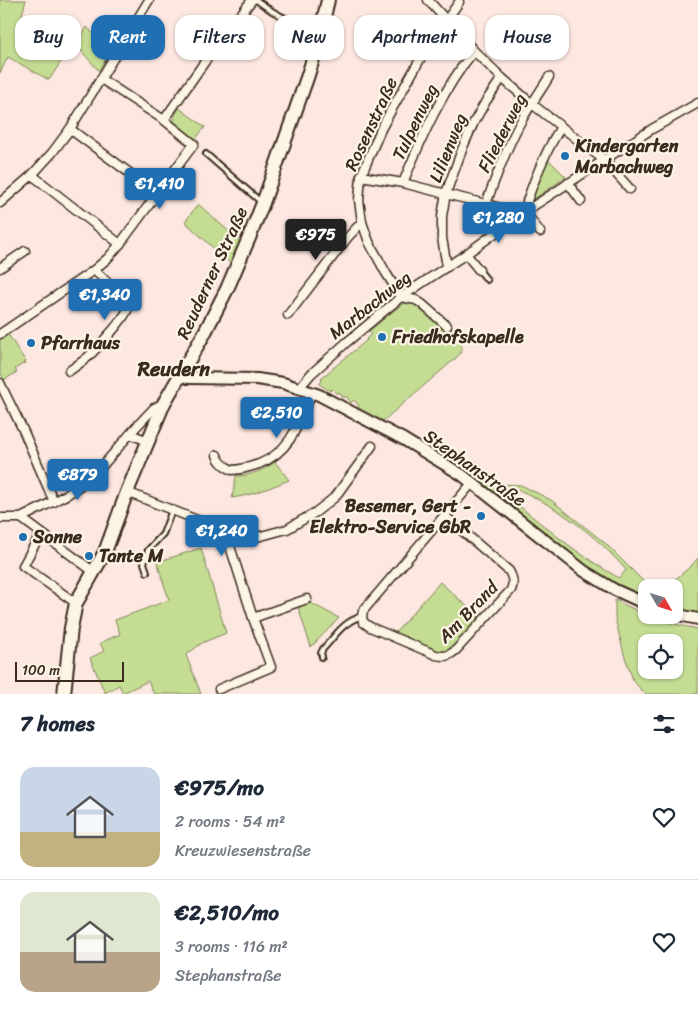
<!DOCTYPE html>
<meta charset="utf-8">
<style>
:root{--surface:#fff;--page:#f2f2f3;--text:#1f2937;--muted:#747a83;--line:#e0e1e3;--accent:#1f6fb2}
body{margin:0;font-family:Sriracha,sans-serif;background:var(--page);color:var(--text);height:100vh;display:flex;flex-direction:column;font-size:19px;white-space:nowrap}
*{box-sizing:border-box;margin:0}
p{font-size:16px;color:var(--muted)}
.icon{flex:none;width:28px;height:28px;fill:none;stroke:currentColor;stroke-width:2;stroke-linecap:round;stroke-linejoin:round}
.map{position:relative;height:694px;overflow:hidden}
.drawer{display:flex;flex-direction:column;background:var(--surface);flex:1}
.drawer>*{flex:none}
.guide{position:absolute;left:15px;top:15px;width:669px;height:45px;display:flex;gap:10px}
.needle{width:32px;rotate:129deg}
.buttons{position:absolute;left:638px;top:579px;display:grid;gap:10px}
.buttons a{display:grid;place-items:center;width:45px;height:45px;border-radius:10px;background:var(--surface);box-shadow:0 1px 4px #0004;font-size:25px}
.scale{position:absolute;left:15px;bottom:12px;width:109px;box-sizing:border-box;padding-left:5px;border:2px solid #3b2a1e;border-top:0;font-size:14px;line-height:18px;white-space:nowrap;color:#3b2a1e;-webkit-text-stroke:4px #fcf5e5;paint-order:stroke}
.price{position:absolute;translate:-50% -42px;padding:0 11px;border-radius:5px;background:var(--accent);color:#fff;font-size:16px;line-height:32px;filter:drop-shadow(0 1px 2px #0008)}
.price::after{content:'';position:absolute;left:50%;top:30px;width:15px;height:11px;margin-left:-8px;background:inherit;clip-path:polygon(0 0,100% 0,50% 100%)}
.price.selected{background:#222;color:#fff}
ul{padding:0;list-style:none}
li{display:flex;align-items:center;gap:15px;height:125px;padding:0 20px}
li+li{border-top:1px solid var(--line)}
li span{display:grid;place-items:center;flex:none;width:140px;height:100px;border-radius:15px;color:#555}
li>.icon{margin-inline-start:auto}
span .icon{width:60px;height:60px;fill:#fffc;stroke-width:1}
li b{font-size:21px}
h2{display:flex;justify-content:space-between;align-items:center;height:60px;padding:0 20px;font-size:21px}
.tag{padding:0 18px;border-radius:15px;background:var(--surface);box-shadow:0 1px 4px #0004;font-size:18px;line-height:45px}
.tag.selected{background:var(--accent);color:#fff}
.map>svg:first-child{display:block}
</style>
<div class="map">
<svg width="698" height="694" viewBox="0 0 698 694">
<rect width="100%" height="100%" fill="#fde7e1"/>
<filter id="ink" filterUnits="userSpaceOnUse"><feTurbulence type="fractalNoise" baseFrequency=".02" numOctaves="2"/><feDisplacementMap in="SourceGraphic" scale="10" xChannelSelector="R" yChannelSelector="G"/><feConvolveMatrix kernelMatrix="1 2 1 2 8 2 1 2 1" color-interpolation-filters="sRGB"/></filter>
<g filter="url(#ink)">
<g fill="#c4dd93" stroke="#808458" fill-rule="evenodd">
<polygon points="0,0 26,0 18,29 64,57 49,80 8,57 0,73"/>
<polygon points="87,27 110,52 99,71 76,45"/>
<path d="M179 108 205 127 194 141 175 125C172 118 176 114 179 108Z"/>
<polygon points="547,158 566,177 534,199 531,197"/>
<polygon points="198,204 242,243 232,265 185,222"/>
<path d="M408 302C413 303 416 303 419 306 427 311 461 339 462 347 462 352 459 355 456 358L384 420 378 422 357 410 359 406 354 400 351 403 346 396 344 398 339 392 337 394 332 389 330 391 319 384 322 381 321 378 367 340 366 339 371 334 369 331 401 305Z"/>
<polygon points="8,334 26,362 15,369 17,372 4,380 0,371 0,340"/>
<path d="M476 461 490 476 500 484 521 485 551 500 605 543 647 585 656 587 646 588V601L597 575 575 558 510 504 468 472ZM519 490C560 508 597 536 626 570L619 578C580 556 546 528 512 500Z"/>
<path d="M275 462 289 480C270 488 252 495 232 498L236 476C250 476 264 470 275 462Z"/>
<polygon points="201,548 226,633 202,643 186,655 201,694 154,694 148,681 123,693 119,685 105,693 90,658 104,651 100,643 120,634 115,620 169,600 157,562"/>
<polygon points="698,558 698,615 674,610 674,588 665,588 692,565"/>
<path d="M440 582 480 618C468 632 457 652 437 652L395 633Z"/>
<path d="M615 600C644 615 666 623 698 629V694H646L642 691 633 680 624 654 615 618ZM646 642H674V670H646Z"/>
<polygon points="309,602 339,618 311,647 298,607"/>
</g>
<g fill="none" stroke-linecap="round" stroke-linejoin="round">
<defs>
<g id="service">
<polyline points="256,0 272,11 283,17 318,32"/>
<polyline points="206,154 261,202"/>
<polyline points="479,270 487,280"/>
<polyline points="147,572 144,563 148,550 163,534 172,510"/>
<path d="M322 657 321 653 323 649C336 635 343 622 362 616"/>
</g>
<g id="minor">
<polyline points="428,0 474,51 502,78 532,104 604,160 630,189"/>
<polyline points="164,120 215,47 252,0"/>
<polyline points="70,129 158,194"/>
<polyline points="32,175 120,244"/>
<polyline points="361,176 403,183 505,209 511,214 514,220"/>
<path d="M403 183C422 137 442 90 474 51"/>
<polyline points="568,183 581,201"/>
<polyline points="0,203 32,175 52,153 70,129 149,0"/>
<path d="M486 204C496 176 506 149 520 123 529 107 540 92 549 77"/>
<path d="M529 209 527 205V201C536 175 546 150 561 127"/>
<polyline points="525,212 540,232"/>
<polyline points="466,254 479,270"/>
<polyline points="447,267 442,238 442,216 446,193 463,147 474,122 486,101 502,78"/>
<polyline points="0,268 25,251"/>
<polyline points="288,315 348,237 362,222"/>
<polyline points="447,326 422,304 416,300 401,297 386,273 369,242 362,222 359,200 361,176 381,129 393,107 422,56 459,2"/>
<polyline points="0,334 94,270 108,258 120,244 194,144 164,120 101,79"/>
<path d="M69 371C76 366 82 362 88 357 96 349 131 313 129 304 128 302 127 301 127 300L94 270"/>
<polyline points="0,383 24,432 54,502"/>
<polyline points="300,387 311,374 347,342 401,297 466,254 529,209 604,160 652,129 698,103"/>
<polyline points="130,434 148,441"/>
<path d="M217 455C219 463 226 467 232 470 241 470 250 467 259 464 292 451 299 422 312 392"/>
<polyline points="127,492 207,524 228,540 253,618 271,667 219,689"/>
<path d="M445 516 509 571C513 578 514 583 511 590L456 650C449 656 445 657 436 655L370 627 363 622 362 616 363 611 473 482"/>
<polyline points="0,518 21,518 68,494 92,477 104,464 137,426 154,408 162,404"/>
<polyline points="21,518 94,572"/>
<polyline points="41,533 23,566 76,603"/>
<polyline points="228,540 261,536 287,529 316,512 335,497 372,446"/>
<polyline points="253,618 307,599"/>
</g>
<g id="tertiary">
<polyline points="181,375 188,378 257,379 283,383 319,395 403,439 462,475 584,571 615,590 646,604"/>
<polyline points="674,614 698,619"/>
</g>
<polyline id="primary" points="64,694 71,628 76,603 105,552 127,492 164,403 204,334 227,289 249,238 263,203 308,75 318,43 328,0"/>
</defs>
<use href="#service" stroke="#3b2a1e" stroke-width="8"/>
<use href="#minor" stroke="#3b2a1e" stroke-width="11"/>
<use href="#tertiary" stroke="#3b2a1e" stroke-width="14"/>
<use href="#primary" stroke="#3b2a1e" stroke-width="16"/>
<use href="#service" stroke="#fcf5e5" stroke-width="4"/>
<use href="#minor" stroke="#fcf5e5" stroke-width="8"/>
<use href="#tertiary" stroke="#fcf5e5" stroke-width="10"/>
<use href="#primary" stroke="#fcf5e5" stroke-width="12"/>
</g>
</g>
<g fill="#1f6fb2" stroke="#fcf5e5" stroke-width="2">
<circle cx="565" cy="156" r="5"/>
<circle cx="382" cy="337" r="5"/>
<circle cx="31" cy="343" r="5"/>
<circle cx="481" cy="516" r="5"/>
<circle cx="23" cy="537" r="5"/>
<circle cx="89" cy="556" r="5"/>
</g>
<g text-anchor="middle" stroke-width="4.5" stroke-linejoin="round" paint-order="stroke">
<g font-size="18" fill="#3b2a1e" stroke="#fcf5e5">
<text transform="translate(415 122) rotate(-64)" y="6">Tulpenweg</text>
<text transform="translate(371 124) rotate(-65)" y="6">Rosenstraße</text>
<text transform="translate(502 133) rotate(-63)" y="6">Fliederweg</text>
<text transform="translate(448 148) rotate(-68)" y="6">Lilienweg</text>
<text transform="translate(212 273) rotate(-65)" y="6">Reuderner Straße</text>
<text transform="translate(370 305) rotate(-38)" y="6">Marbachweg</text>
<text transform="translate(475 468) rotate(35)" y="6">Stephanstraße</text>
<text transform="translate(468 612) rotate(-46)" y="6">Am Brand</text>
</g>
<g font-size="18" font-weight="bold" fill="#3b2a1e" stroke="#fcf5e5" text-anchor="start">
<text x="575" y="152">Kindergarten<tspan x="575" dy="21">Marbachweg</tspan></text>
<text x="392" y="343">Friedhofskapelle</text>
<text x="41" y="349">Pfarrhaus</text>
<text x="471" y="512" text-anchor="end">Besemer, Gert -<tspan x="471" dy="21">Elektro-Service GbR</tspan></text>
<text x="33" y="543">Sonne</text>
<text x="99" y="562">Tante M</text>
</g>
<g font-size="20" font-weight="bold" fill="#3b2a1e" stroke="#fcf5e5">
<text x="174" y="376">Reudern</text>
</g>
</g>
</svg>
<div class="buttons">
<a><svg class="needle" viewBox="-14 -14 28 28"><path d="M0-13l5 13h-10z" fill="#e53935"/><path d="M0 13l5-13h-10z" fill="#747a83"/></svg></a>
<a><svg class="icon" aria-label="locate" viewBox="0 0 24 24"><circle cx="12" cy="12" r="6"/><path d="M12 2v4M12 18v4M2 12h4M18 12h4"/></svg></a>
</div>
<div class="scale">100 m</div>
<b class="price" style="left:160px;top:210px">€1,410</b>
<b class="price" style="left:499px;top:244px">€1,280</b>
<b class="price selected" style="left:316px;top:261px">€975</b>
<b class="price" style="left:105px;top:321px">€1,340</b>
<b class="price" style="left:277px;top:439px">€2,510</b>
<b class="price" style="left:78px;top:501px">€879</b>
<b class="price" style="left:222px;top:557px">€1,240</b>
<div class="guide">
<a class="tag">Buy</a>
<a class="tag selected">Rent</a>
<a class="tag">Filters</a>
<a class="tag">New</a>
<a class="tag">Apartment</a>
<a class="tag">House</a>
</div>
</div>
<section class="drawer">
<h2>7 homes<svg class="icon" aria-label="filters" viewBox="0 0 24 24"><path d="M4 7h16M4 17h16"/><circle cx="9" cy="7" r="2"/><circle cx="15" cy="17" r="2"/></svg></h2>
<ul>
<li><span style="background:linear-gradient(#c9d6e8 65%,#c2b280 0)"><svg class="icon" aria-label="home" viewBox="0 0 24 24"><path d="M3 11l9-7 9 7M6 9v11h12V9"/></svg></span><div><b>€975/mo</b><p>2 rooms · 54 m²</p><p>Kreuzwiesenstraße</p></div><svg class="icon" aria-label="heart" viewBox="0 0 24 24"><path d="M12 20l-8-8c-3-5 5-10 8-4 3-6 11-1 8 4z"/></svg></li>
<li><span style="background:linear-gradient(#dfe7d0 60%,#b9a48a 0)"><svg class="icon" aria-label="home" viewBox="0 0 24 24"><path d="M3 11l9-7 9 7M6 9v11h12V9"/></svg></span><div><b>€2,510/mo</b><p>3 rooms · 116 m²</p><p>Stephanstraße</p></div><svg class="icon" aria-label="heart" viewBox="0 0 24 24"><path d="M12 20l-8-8c-3-5 5-10 8-4 3-6 11-1 8 4z"/></svg></li>
</ul>
</section>
